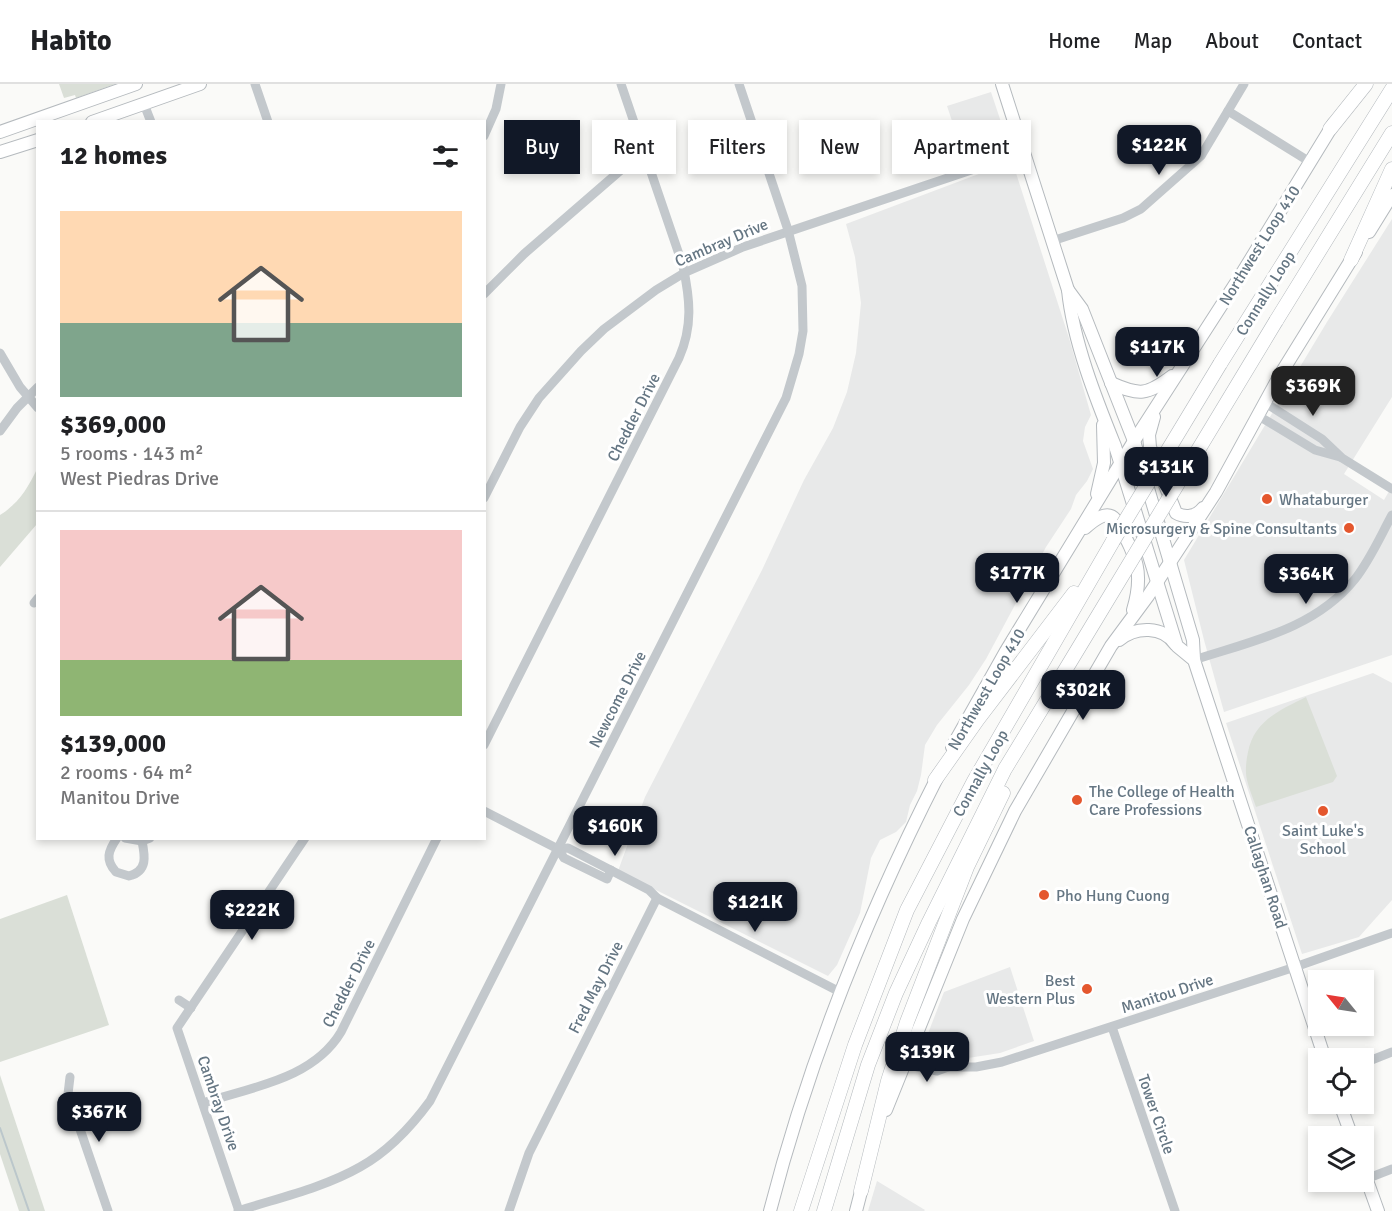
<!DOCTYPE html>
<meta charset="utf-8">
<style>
:root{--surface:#fff;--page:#f2f2f2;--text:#202124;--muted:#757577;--line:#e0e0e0;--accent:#111827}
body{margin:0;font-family:Signika,sans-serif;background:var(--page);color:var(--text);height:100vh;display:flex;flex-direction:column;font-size:22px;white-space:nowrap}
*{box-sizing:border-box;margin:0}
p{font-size:20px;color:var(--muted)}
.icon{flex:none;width:33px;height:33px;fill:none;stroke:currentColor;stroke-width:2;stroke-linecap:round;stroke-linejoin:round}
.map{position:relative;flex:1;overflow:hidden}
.side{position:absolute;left:36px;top:36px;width:450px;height:720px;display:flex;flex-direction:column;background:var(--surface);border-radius:0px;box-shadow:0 3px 9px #0003}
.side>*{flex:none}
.guide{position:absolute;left:504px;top:36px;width:570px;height:54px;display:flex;gap:12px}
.needle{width:39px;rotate:300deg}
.buttons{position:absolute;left:1308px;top:886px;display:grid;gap:12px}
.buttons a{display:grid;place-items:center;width:66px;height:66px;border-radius:0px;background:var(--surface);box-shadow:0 3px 9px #0003;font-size:30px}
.price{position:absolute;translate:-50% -51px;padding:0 14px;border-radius:12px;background:var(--accent);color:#fff;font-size:20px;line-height:39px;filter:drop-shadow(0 2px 3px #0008)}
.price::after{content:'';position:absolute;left:50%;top:36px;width:18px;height:14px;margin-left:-9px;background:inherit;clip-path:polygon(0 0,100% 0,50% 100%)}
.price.current{background:#222;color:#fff}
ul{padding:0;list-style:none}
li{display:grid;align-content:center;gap:12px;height:318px;padding:0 24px}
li+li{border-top:2px solid var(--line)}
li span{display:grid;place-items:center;height:186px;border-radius:0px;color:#555}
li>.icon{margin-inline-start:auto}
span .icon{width:108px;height:108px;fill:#fffc;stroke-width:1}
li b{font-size:26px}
h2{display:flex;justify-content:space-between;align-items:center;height:72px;padding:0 24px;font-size:26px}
.chip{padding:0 21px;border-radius:0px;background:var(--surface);box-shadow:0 3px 9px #0003;font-size:21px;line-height:54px}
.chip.current{background:var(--accent);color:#fff}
header{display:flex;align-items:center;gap:36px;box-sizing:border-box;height:84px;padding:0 30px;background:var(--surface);border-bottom:2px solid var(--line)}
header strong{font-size:28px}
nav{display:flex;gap:33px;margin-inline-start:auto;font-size:21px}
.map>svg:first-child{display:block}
</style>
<header>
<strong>Habito</strong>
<nav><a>Home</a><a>Map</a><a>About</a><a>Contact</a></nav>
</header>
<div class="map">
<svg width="1392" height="1127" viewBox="0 0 1392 1127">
<rect width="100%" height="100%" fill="#fafaf8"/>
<g fill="#e8e9e9">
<polygon points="991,8 1007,56 1000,65 965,76 947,22"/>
<polygon points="1000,82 1015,86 1069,254 1091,331 1085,343 1083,357 1093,385 1087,397 1076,411 1071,425 1046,463 986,575 969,601 937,641 925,661 921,691 917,707 910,721 906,738 896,748 880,756 871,774 860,829 837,881 828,892 618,787 645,713 762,486 804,396 833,344 847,308 856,269 861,219 855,173 846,140"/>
<polygon points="1392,135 1392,313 1344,390 1384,416 1392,402 1392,571 1224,628 1204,556 1184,476 1327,238"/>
<polygon points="1373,589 1392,599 1392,816 1359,853 1302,870 1226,639"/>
<polygon points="1010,883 1034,957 1000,969 968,974 944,972 922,965 944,908"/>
<polygon points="877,1097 925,1126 924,1127 868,1127"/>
</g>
<g fill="#dadfd7">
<polygon points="59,0 115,0 76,14 75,11 64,14"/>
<path d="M37 385V440L0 483V431C18 420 28 404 37 385Z"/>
<path d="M1306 613 1337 692 1333 698 1256 723C1253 714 1249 705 1247 696 1245 688 1246 677 1248 668 1254 637 1280 626 1306 613Z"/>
<polygon points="67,811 109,941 0,978 0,835"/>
<polygon points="0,991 45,1127 19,1127 0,1070"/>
</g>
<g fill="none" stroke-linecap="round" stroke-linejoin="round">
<polyline stroke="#bbc7cb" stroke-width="2" points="0,1044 29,1127"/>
<defs>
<g id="major">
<path d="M1002 0 1068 206C1073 257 1096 315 1115 362L1177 562 1194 576"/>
<polyline points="92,38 200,0"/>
<polyline points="0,48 136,0"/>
<polyline points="0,68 38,56"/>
<polyline points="1369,148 1392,111"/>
<polyline points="1068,206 1082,225 1134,357 1193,556 1194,576 1325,975"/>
<path d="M1111 299C1140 312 1147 311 1172 292"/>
<path d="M1154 333 1149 351 1150 363 1176 429C1185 434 1196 433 1203 424"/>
<polyline points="1097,410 1104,379 1103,341"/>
<path d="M1085 444C1094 436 1107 425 1116 436 1135 471 1145 486 1133 526"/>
<path d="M1119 556C1136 542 1163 542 1175 560"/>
<polyline points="952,663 1006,567 1134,357 1241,191 1334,39"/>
<polyline points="1340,1020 1352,1053"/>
<polyline points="886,1026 963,835 1015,727 1111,562 1148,512 1216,408 1280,291 1356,168"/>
<polyline points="1364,1088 1378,1127"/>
<path d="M770 1127C809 975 868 829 939 690"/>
<polyline points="856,1127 863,1100"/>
</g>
<g id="highway">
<polyline points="1330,45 1366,0"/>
<polyline points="1351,176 1392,85"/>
<polyline points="1276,237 1392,49"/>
<polyline points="1220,280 1392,5"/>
<polyline points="935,696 978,635 1074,509"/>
<polyline points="861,1107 888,997 907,938 967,783 1003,709"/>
<polyline points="801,1127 855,961 907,826 974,697 1113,457"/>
<polyline points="824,1127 868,981 896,909 929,838 1005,685 1058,598"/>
</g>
</defs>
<use href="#major" stroke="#b5babe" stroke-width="14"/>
<use href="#highway" stroke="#b4b9bd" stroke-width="15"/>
<g stroke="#c3c8cc" stroke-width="9">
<polyline points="255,0 268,38"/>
<polyline points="144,20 151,38"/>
<polyline points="1228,27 1310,78"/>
<polyline points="484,52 496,25 501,0"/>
<polyline points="1052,157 1123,134 1141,125 1201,72 1244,0"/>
<polyline points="484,210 524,170 644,66"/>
<polyline points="0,269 20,303 38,324"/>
<polyline points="1264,318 1322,355 1342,374 1392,405"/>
<polyline points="1257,331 1315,366 1340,373"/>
<polyline points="0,347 17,324 38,303"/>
<polyline points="484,414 520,343 539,314 581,267 604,245 656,206 684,189 743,163 1025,68"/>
<polyline points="34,519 38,514"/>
<path d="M1194 576C1252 557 1315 545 1355 495 1370 476 1380 453 1392 431"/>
<path d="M484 661 679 274C693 242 690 215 683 182L621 0"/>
<polyline points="484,727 558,765 568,764 649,806 657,814 840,908"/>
<path d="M117 754C108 767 105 776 116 788L129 792C148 787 145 772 142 757"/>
<polyline points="125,754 142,757 150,754"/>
<polyline points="558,765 564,774 607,795 611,786"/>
<polyline points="179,916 191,924"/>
<polyline points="1112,943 1175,1127"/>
<polyline points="907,971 940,978 948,983"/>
<polyline points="1364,979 1392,968"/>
<polyline points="904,980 937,987 948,983 976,983 1002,978 1295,883 1392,849"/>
<polyline points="70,993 68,1010 108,1127"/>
<path d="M203 1019C252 1003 313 995 341 948L437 754"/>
<polyline points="1366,1095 1392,1085"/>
<path d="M238 1127C278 1114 323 1104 360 1083 389 1067 411 1043 430 1017L786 314 799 270 803 247 802 202 788 146 739 0"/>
<polyline points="239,1127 177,944 305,754"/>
<polyline points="509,1127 529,1069 657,814"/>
</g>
<use href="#major" stroke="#fff" stroke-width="12"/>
<use href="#highway" stroke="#fff" stroke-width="14"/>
<defs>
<g id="highway-bridge">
<polyline points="1113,457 1220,280"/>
<polyline points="1058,598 1276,237"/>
</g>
</defs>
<use href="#highway-bridge" stroke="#b4b9bd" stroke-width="15" stroke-linecap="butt"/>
<use href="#highway-bridge" stroke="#fff" stroke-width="14"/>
</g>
<g fill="#e4572e" stroke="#fff" stroke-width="2">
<circle cx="1267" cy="415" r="6"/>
<circle cx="1349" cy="444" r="6"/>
<circle cx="1077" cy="716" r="6"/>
<circle cx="1323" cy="727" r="6"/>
<circle cx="1044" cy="811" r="6"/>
<circle cx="1087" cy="905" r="6"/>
</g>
<g text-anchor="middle" stroke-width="6" stroke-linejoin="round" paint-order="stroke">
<g font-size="16" fill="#657683" stroke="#fff">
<text transform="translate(721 158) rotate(-23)" y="6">Cambray Drive</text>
<text transform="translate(1259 161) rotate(-58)" y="6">Northwest Loop 410</text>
<text transform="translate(1265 209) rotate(-58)" y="6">Connally Loop</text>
<text transform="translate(633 333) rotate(-63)" y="6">Chedder Drive</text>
<text transform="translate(986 605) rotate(-60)" y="6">Northwest Loop 410</text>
<text transform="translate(617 615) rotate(-63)" y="6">Newcome Drive</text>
<text transform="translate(980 689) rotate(-61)" y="6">Connally Loop</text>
<text transform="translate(1266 793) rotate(72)" y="6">Callaghan Road</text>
<text transform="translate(348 899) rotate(-63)" y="6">Chedder Drive</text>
<text transform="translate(595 903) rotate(-63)" y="6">Fred May Drive</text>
<text transform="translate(1167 909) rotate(-18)" y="6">Manitou Drive</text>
<text transform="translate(219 1019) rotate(71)" y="6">Cambray Drive</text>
<text transform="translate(1157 1030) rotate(71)" y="6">Tower Circle</text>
</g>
<g font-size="16" fill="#657683" stroke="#fff" text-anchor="start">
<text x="1279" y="421">Whataburger</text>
<text x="1337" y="450" text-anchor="end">Microsurgery &amp; Spine Consultants</text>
<text x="1089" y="713">The College of Health<tspan x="1089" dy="18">Care Professions</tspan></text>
<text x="1323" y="752" text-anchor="middle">Saint Luke's<tspan x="1323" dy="18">School</tspan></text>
<text x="1056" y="817">Pho Hung Cuong</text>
<text x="1075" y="902" text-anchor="end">Best<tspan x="1075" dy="18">Western Plus</tspan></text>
</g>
</g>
</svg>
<div class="buttons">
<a><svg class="needle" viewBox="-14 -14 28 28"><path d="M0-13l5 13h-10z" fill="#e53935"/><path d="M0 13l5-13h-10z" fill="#757577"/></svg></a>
<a><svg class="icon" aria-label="locate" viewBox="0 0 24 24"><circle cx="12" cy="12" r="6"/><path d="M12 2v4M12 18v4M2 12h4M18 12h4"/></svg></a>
<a><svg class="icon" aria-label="layers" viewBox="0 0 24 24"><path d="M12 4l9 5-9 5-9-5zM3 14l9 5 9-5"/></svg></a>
</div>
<b class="price" style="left:1159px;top:92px">$122K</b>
<b class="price" style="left:1157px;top:294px">$117K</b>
<b class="price current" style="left:1313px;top:333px">$369K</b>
<b class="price" style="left:1166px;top:414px">$131K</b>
<b class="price" style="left:1017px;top:520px">$177K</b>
<b class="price" style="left:1306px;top:521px">$364K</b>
<b class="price" style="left:1083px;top:637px">$302K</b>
<b class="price" style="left:615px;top:773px">$160K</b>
<b class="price" style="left:755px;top:849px">$121K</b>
<b class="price" style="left:252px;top:857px">$222K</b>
<b class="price" style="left:927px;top:999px">$139K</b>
<b class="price" style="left:99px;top:1059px">$367K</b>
<div class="guide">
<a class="chip current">Buy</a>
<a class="chip">Rent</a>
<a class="chip">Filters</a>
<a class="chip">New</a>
<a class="chip">Apartment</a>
</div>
<section class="side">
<h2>12 homes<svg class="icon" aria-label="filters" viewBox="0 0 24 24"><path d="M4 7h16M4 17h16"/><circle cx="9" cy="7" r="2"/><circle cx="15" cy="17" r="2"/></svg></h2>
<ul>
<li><span style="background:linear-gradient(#ffd9b3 60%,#7fa58c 0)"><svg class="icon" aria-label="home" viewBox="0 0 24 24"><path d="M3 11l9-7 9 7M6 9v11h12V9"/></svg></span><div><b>$369,000</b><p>5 rooms · 143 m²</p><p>West Piedras Drive</p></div></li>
<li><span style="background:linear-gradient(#f6c9c9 70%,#8fb573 0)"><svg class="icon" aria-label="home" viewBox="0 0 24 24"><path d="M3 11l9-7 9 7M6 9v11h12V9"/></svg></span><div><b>$139,000</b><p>2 rooms · 64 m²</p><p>Manitou Drive</p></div></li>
</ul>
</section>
</div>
